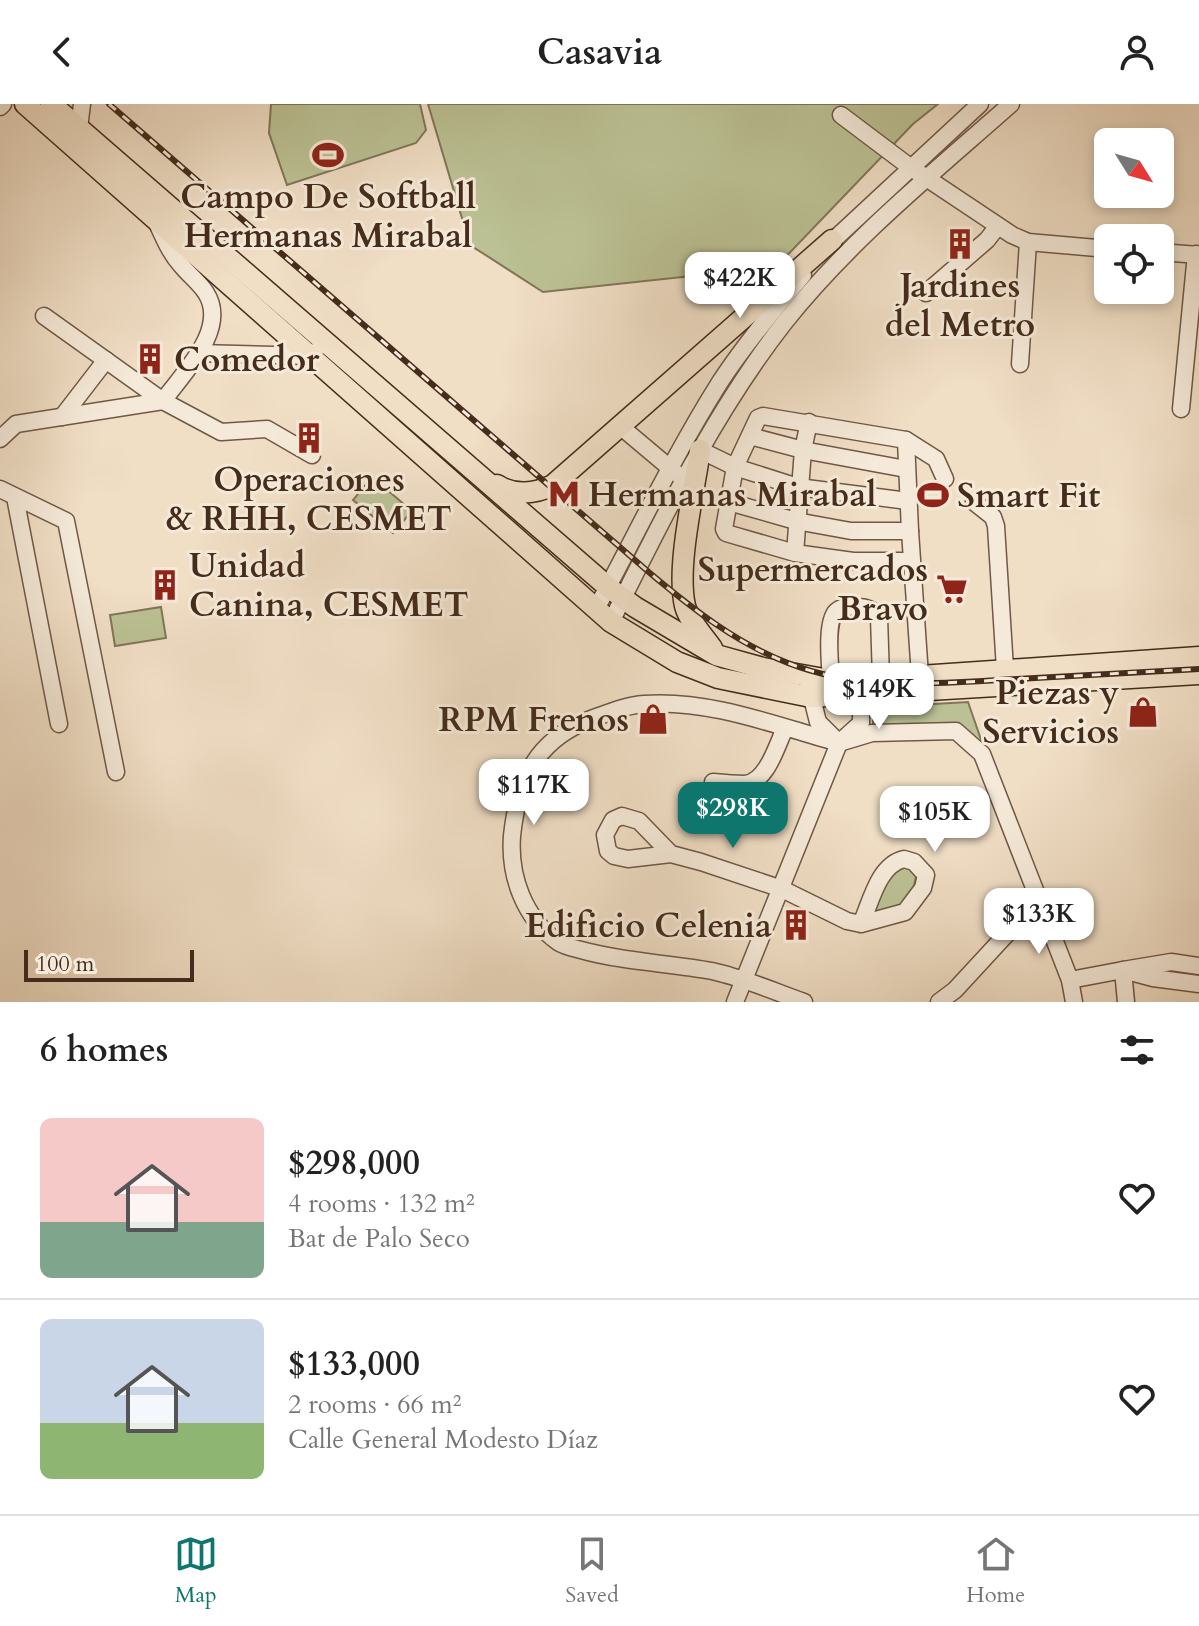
<!DOCTYPE html>
<meta charset="utf-8">
<style>
:root{--surface:#fff;--page:#f2f2f2;--text:#222;--muted:#767676;--line:#e0e0e0;--accent:#0f766e}
body{margin:0;font-family:Cardo,serif;background:var(--page);color:var(--text);height:100vh;display:flex;flex-direction:column;font-size:30px;white-space:nowrap}
*{box-sizing:border-box;margin:0}
p{font-size:26px;color:var(--muted)}
.icon{flex:none;width:44px;height:44px;fill:none;stroke:currentColor;stroke-width:2;stroke-linecap:round;stroke-linejoin:round}
.map{position:relative;height:898px;overflow:hidden}
.side{display:flex;flex-direction:column;background:var(--surface);flex:1}
.side>*{flex:none}
.needle{width:52px;rotate:127deg}
.tools{position:absolute;left:1094px;top:24px;display:grid;gap:16px}
.tools a{display:grid;place-items:center;width:80px;height:80px;border-radius:12px;background:var(--surface);box-shadow:0 4px 12px #0003;font-size:40px}
.scale{position:absolute;left:24px;bottom:20px;width:170px;box-sizing:border-box;padding-left:8px;border:4px solid #452c1b;border-top:0;font-size:22px;line-height:28px;white-space:nowrap;color:#452c1b;-webkit-text-stroke:6px #f5ead9;paint-order:stroke}
.price{position:absolute;translate:-50% -68px;padding:0 18px;border-radius:16px;background:#fff;color:#222;font-size:26px;line-height:52px;filter:drop-shadow(0 2px 4px #0008)}
.price::after{content:'';position:absolute;left:50%;top:48px;width:24px;height:18px;margin-left:-12px;background:inherit;clip-path:polygon(0 0,100% 0,50% 100%)}
.price.current{background:var(--accent);color:#fff}
ul{padding:0;list-style:none}
li{display:flex;align-items:center;gap:24px;height:200px;padding:0 40px}
li+li{border-top:2px solid var(--line)}
li span{display:grid;place-items:center;flex:none;width:224px;height:160px;border-radius:12px;color:#555}
li>.icon{margin-inline-start:auto}
span .icon{width:96px;height:96px;fill:#fffc;stroke-width:1}
li b{font-size:34px}
h2{display:flex;justify-content:space-between;align-items:center;height:96px;padding:0 40px;font-size:34px}
header{display:flex;justify-content:space-between;align-items:center;height:104px;padding:0 40px;background:var(--surface);font-size:36px;font-weight:800}
.dock{display:flex;justify-content:space-around;align-items:center;height:112px;border-top:2px solid var(--line);background:var(--surface);font-size:22px;color:var(--muted)}
.dock a{display:grid;justify-items:center;gap:4px}
.dock .current{color:var(--accent)}
.map>svg:first-child{display:block}
</style>
<header><svg class="icon" aria-label="back" viewBox="0 0 24 24"><path d="M15 5l-7 7 7 7"/></svg>Casavia<svg class="icon" aria-label="person" viewBox="0 0 24 24"><circle cx="12" cy="8" r="4"/><path d="M4 21q1-7 8-7t8 7"/></svg></header>
<div class="map">
<svg width="1199" height="898" viewBox="0 0 1199 898">
<rect width="100%" height="100%" fill="#f0dec5"/>
<filter id="stains"><feTurbulence type="fractalNoise" baseFrequency=".0025" numOctaves="4"/><feColorMatrix values="0 0 0 0 .2 0 0 0 0 .09 0 0 0 0 .02 0 0 0 .5 -.17"/></filter>
<radialGradient id="worn" r=".72"><stop offset=".6" stop-color="#630" stop-opacity="0"/><stop offset="1" stop-color="#630" stop-opacity=".3"/></radialGradient>
<g fill="#bbc194" stroke="#807658" stroke-width="2">
<polygon points="271,0 420,0 426,26 416,39 287,81 269,29"/>
<polygon points="428,0 938,0 913,20 776,163 543,188 470,141"/>
<polygon points="372,373 412,407 393,429 353,396"/>
<polygon points="161,503 166,534 115,542 110,511"/>
<polygon points="968,598 985,647 972,634 873,622 873,612 881,603"/>
<polygon points="906,761 917,768 913,787 901,804 871,809 891,764"/>
</g>
<g fill="none" stroke-linecap="round" stroke-linejoin="round">
<defs>
<g id="minor">
<polyline points="0,3 3,0"/>
<polyline points="841,11 910,63 1012,131 1028,138 1108,145"/>
<polyline points="79,24 82,0"/>
<path d="M157 119C164 134 170 149 181 161 189 171 200 179 206 189 229 225 183 269 163 297L221 328 267 325 312 351"/>
<polyline points="826,143 980,0"/>
<polyline points="1160,148 1199,151"/>
<polyline points="926,189 987,136 998,122"/>
<polyline points="44,212 163,297"/>
<polyline points="198,249 311,252 315,248"/>
<polyline points="1020,260 1028,138"/>
<polyline points="1181,305 1196,150"/>
<polyline points="62,313 106,256"/>
<polyline points="809,318 803,346 906,365"/>
<polyline points="620,322 677,370"/>
<polyline points="750,332 803,346 795,449 853,457 911,457"/>
<polyline points="0,335 16,320 163,297"/>
<polyline points="906,336 936,355 945,375"/>
<polyline points="700,346 735,363 758,314 763,312 906,336 910,427"/>
<polyline points="0,385 66,417 116,668"/>
<polyline points="15,393 59,620"/>
<polyline points="729,398 796,417 851,427 910,427 920,572"/>
<polyline points="974,398 993,413 996,422 1005,565"/>
<polyline points="795,449 726,429 724,425 735,363 798,383 908,397"/>
<path d="M596 505C637 429 674 351 720 278 745 240 774 205 803 171"/>
<path d="M611 518C662 416 713 310 784 219 849 137 933 69 1011 0"/>
<path d="M831 575C830 561 825 513 838 506 842 503 852 502 857 503 867 503 874 506 879 513L881 574"/>
<polyline points="809,582 818,618 838,638"/>
<polyline points="839,639 872,629 956,627 982,650 1070,876 1074,898"/>
<path d="M713 678C723 679 735 680 745 680 767 678 777 641 785 624"/>
<path d="M671 750 639 717 622 712 613 716 605 731 608 747 614 752 628 755 671 750 701 758 782 785 847 817 861 820 905 808 923 784 926 771 914 758 904 755C878 761 871 798 861 820"/>
<polyline points="1070,876 1123,866 1153,874 1199,880"/>
<polyline points="735,898 839,639 861,619 861,582"/>
<path d="M804 898C773 887 744 874 712 867 668 859 624 858 581 846 573 844 564 842 558 838 524 814 509 772 512 732 518 675 536 636 591 615 608 609 626 601 644 600 709 595 777 622 839 639"/>
<polyline points="939,898 955,886 1038,796"/>
<polyline points="1126,898 1123,866 1171,858 1199,862"/>
</g>
<g id="major">
<polyline points="25,0 611,518 677,558 718,574 811,593 1199,570"/>
<polyline points="51,0 608,483 635,503 716,551 763,564 824,575 920,572 1199,553"/>
<path d="M700 346C694 389 676 462 685 502 689 517 703 531 712 544"/>
<path d="M497 381C514 392 535 390 553 381L832 136"/>
</g>
</defs>
<use href="#minor" stroke="#705846" stroke-width="19"/>
<use href="#major" stroke="#452c1b" stroke-width="23"/>
<use href="#minor" stroke="#f5ead9" stroke-width="16"/>
<use href="#major" stroke="#f0dec5" stroke-width="20"/>
<defs>
<path id="rail" d="M109 0 651 470C693 505 736 539 788 559 861 588 940 579 1017 575 1077 572 1138 568 1199 565"/>
</defs>
<use href="#rail" stroke="#452c1b" stroke-width="6"/>
<use href="#rail" stroke="#f5ead9" stroke-width="3" stroke-dasharray="9" stroke-linecap="butt"/>
</g>
<defs>
<symbol id="stadium-bare" viewBox="-9 -9 18 18"><path d="M0-5a6.5 5 0 1 0 0 10a6.5 5 0 1 0 0-10ZM-3.5-1.8h7v3.6h-7Z" fill="#8f2418" stroke="#f5ead9" stroke-width="2.5" paint-order="stroke"/></symbol>
<symbol id="building-bare" viewBox="-9 -9 18 18"><path d="M-4-6H4V6H1V3H-1V6H-4ZM-2.5-4.3h1.7v1.8h-1.7ZM.8-4.3h1.7v1.8H.8ZM-2.5-1h1.7V.8h-1.7ZM.8-1h1.7V.8H.8Z" fill="#8f2418" stroke="#f5ead9" stroke-width="2.5" paint-order="stroke"/></symbol>
<symbol id="metro-bare" viewBox="-9 -9 18 18"><path d="M-5.5 5V-5H-3L0 0L3-5H5.5V5H3V-.5L0 4L-3-.5V5Z" fill="#8f2418" stroke="#f5ead9" stroke-width="2.5" paint-order="stroke"/></symbol>
<symbol id="supermarket-bare" viewBox="-9 -9 18 18"><path d="M-6-5.5h2.5l.6 2H6L4.5 2H-2.5L-4.4-4H-6ZM-1.5 3.2a1.3 1.3 0 1 0 .1 0ZM3 3.2a1.3 1.3 0 1 0 .1 0Z" fill="#8f2418" stroke="#f5ead9" stroke-width="2.5" paint-order="stroke"/></symbol>
<symbol id="shop-bare" viewBox="-9 -9 18 18"><path d="M-5-2.5h2.3a2.7 3.5 0 0 1 5.4 0H5L5.5 6h-11ZM-1.5-2.5h3a1.5 2.3 0 0 0-3 0Z" fill="#8f2418" stroke="#f5ead9" stroke-width="2.5" paint-order="stroke"/></symbol>
</defs>
<g fill-rule="evenodd">
<use href="#stadium-bare" x="306" y="29" width="44" height="44"/>
<use href="#building-bare" x="938" y="118" width="44" height="44"/>
<use href="#building-bare" x="128" y="233" width="44" height="44"/>
<use href="#building-bare" x="287" y="312" width="44" height="44"/>
<use href="#metro-bare" x="542" y="368" width="44" height="44"/>
<use href="#stadium-bare" x="911" y="369" width="44" height="44"/>
<use href="#building-bare" x="143" y="459" width="44" height="44"/>
<use href="#supermarket-bare" x="930" y="463" width="44" height="44"/>
<use href="#shop-bare" x="1121" y="586" width="44" height="44"/>
<use href="#shop-bare" x="631" y="593" width="44" height="44"/>
<use href="#building-bare" x="774" y="799" width="44" height="44"/>
</g>
<g text-anchor="middle" stroke-width="6" stroke-linejoin="round" paint-order="stroke">
<g font-size="34" font-weight="bold" fill="#452c1b" stroke="#f5ead9" text-anchor="start">
<text x="328" y="104" text-anchor="middle">Campo De Softball<tspan x="328" dy="39">Hermanas Mirabal</tspan></text>
<text x="960" y="193" text-anchor="middle">Jardines<tspan x="960" dy="39">del Metro</tspan></text>
<text x="174" y="267">Comedor</text>
<text x="309" y="387" text-anchor="middle">Operaciones<tspan x="309" dy="39">&amp; RHH, CESMET</tspan></text>
<text x="588" y="402">Hermanas Mirabal</text>
<text x="957" y="403">Smart Fit</text>
<text x="189" y="473">Unidad<tspan x="189" dy="39">Canina, CESMET</tspan></text>
<text x="928" y="477" text-anchor="end">Supermercados<tspan x="928" dy="39">Bravo</tspan></text>
<text x="1119" y="600" text-anchor="end">Piezas y<tspan x="1119" dy="39">Servicios</tspan></text>
<text x="629" y="627" text-anchor="end">RPM Frenos</text>
<text x="772" y="833" text-anchor="end">Edificio Celenia</text>
</g>
</g>
<rect width="100%" height="100%" filter="url(#stains)"/>
<rect width="100%" height="100%" fill="url(#worn)"/>
</svg>
<div class="tools">
<a><svg class="needle" viewBox="-14 -14 28 28"><path d="M0-13l5 13h-10z" fill="#e53935"/><path d="M0 13l5-13h-10z" fill="#767676"/></svg></a>
<a><svg class="icon" aria-label="locate" viewBox="0 0 24 24"><circle cx="12" cy="12" r="6"/><path d="M12 2v4M12 18v4M2 12h4M18 12h4"/></svg></a>
</div>
<div class="scale">100 m</div>
<b class="price" style="left:740px;top:216px">$422K</b>
<b class="price" style="left:879px;top:627px">$149K</b>
<b class="price" style="left:534px;top:723px">$117K</b>
<b class="price current" style="left:733px;top:746px">$298K</b>
<b class="price" style="left:935px;top:750px">$105K</b>
<b class="price" style="left:1039px;top:852px">$133K</b>
</div>
<section class="side">
<h2>6 homes<svg class="icon" aria-label="filters" viewBox="0 0 24 24"><path d="M4 7h16M4 17h16"/><circle cx="9" cy="7" r="2"/><circle cx="15" cy="17" r="2"/></svg></h2>
<ul>
<li><span style="background:linear-gradient(#f6c9c9 65%,#7fa58c 0)"><svg class="icon" aria-label="home" viewBox="0 0 24 24"><path d="M3 11l9-7 9 7M6 9v11h12V9"/></svg></span><div><b>$298,000</b><p>4 rooms · 132 m²</p><p>Bat de Palo Seco</p></div><svg class="icon" aria-label="heart" viewBox="0 0 24 24"><path d="M12 20l-8-8c-3-5 5-10 8-4 3-6 11-1 8 4z"/></svg></li>
<li><span style="background:linear-gradient(#c9d6e8 65%,#8fb573 0)"><svg class="icon" aria-label="home" viewBox="0 0 24 24"><path d="M3 11l9-7 9 7M6 9v11h12V9"/></svg></span><div><b>$133,000</b><p>2 rooms · 66 m²</p><p>Calle General Modesto Díaz</p></div><svg class="icon" aria-label="heart" viewBox="0 0 24 24"><path d="M12 20l-8-8c-3-5 5-10 8-4 3-6 11-1 8 4z"/></svg></li>
</ul>
</section>
<nav class="dock">
<a class="current"><svg class="icon" aria-label="map" viewBox="0 0 24 24"><path d="M3 6l6-2 6 2 6-2v14l-6 2-6-2-6 2zM9 4v14M15 6v14"/></svg>Map</a>
<a><svg class="icon" aria-label="saved" viewBox="0 0 24 24"><path d="M7 4h10v16l-5-4-5 4z"/></svg>Saved</a>
<a><svg class="icon" aria-label="home" viewBox="0 0 24 24"><path d="M3 11l9-7 9 7M6 9v11h12V9"/></svg>Home</a>
</nav>
